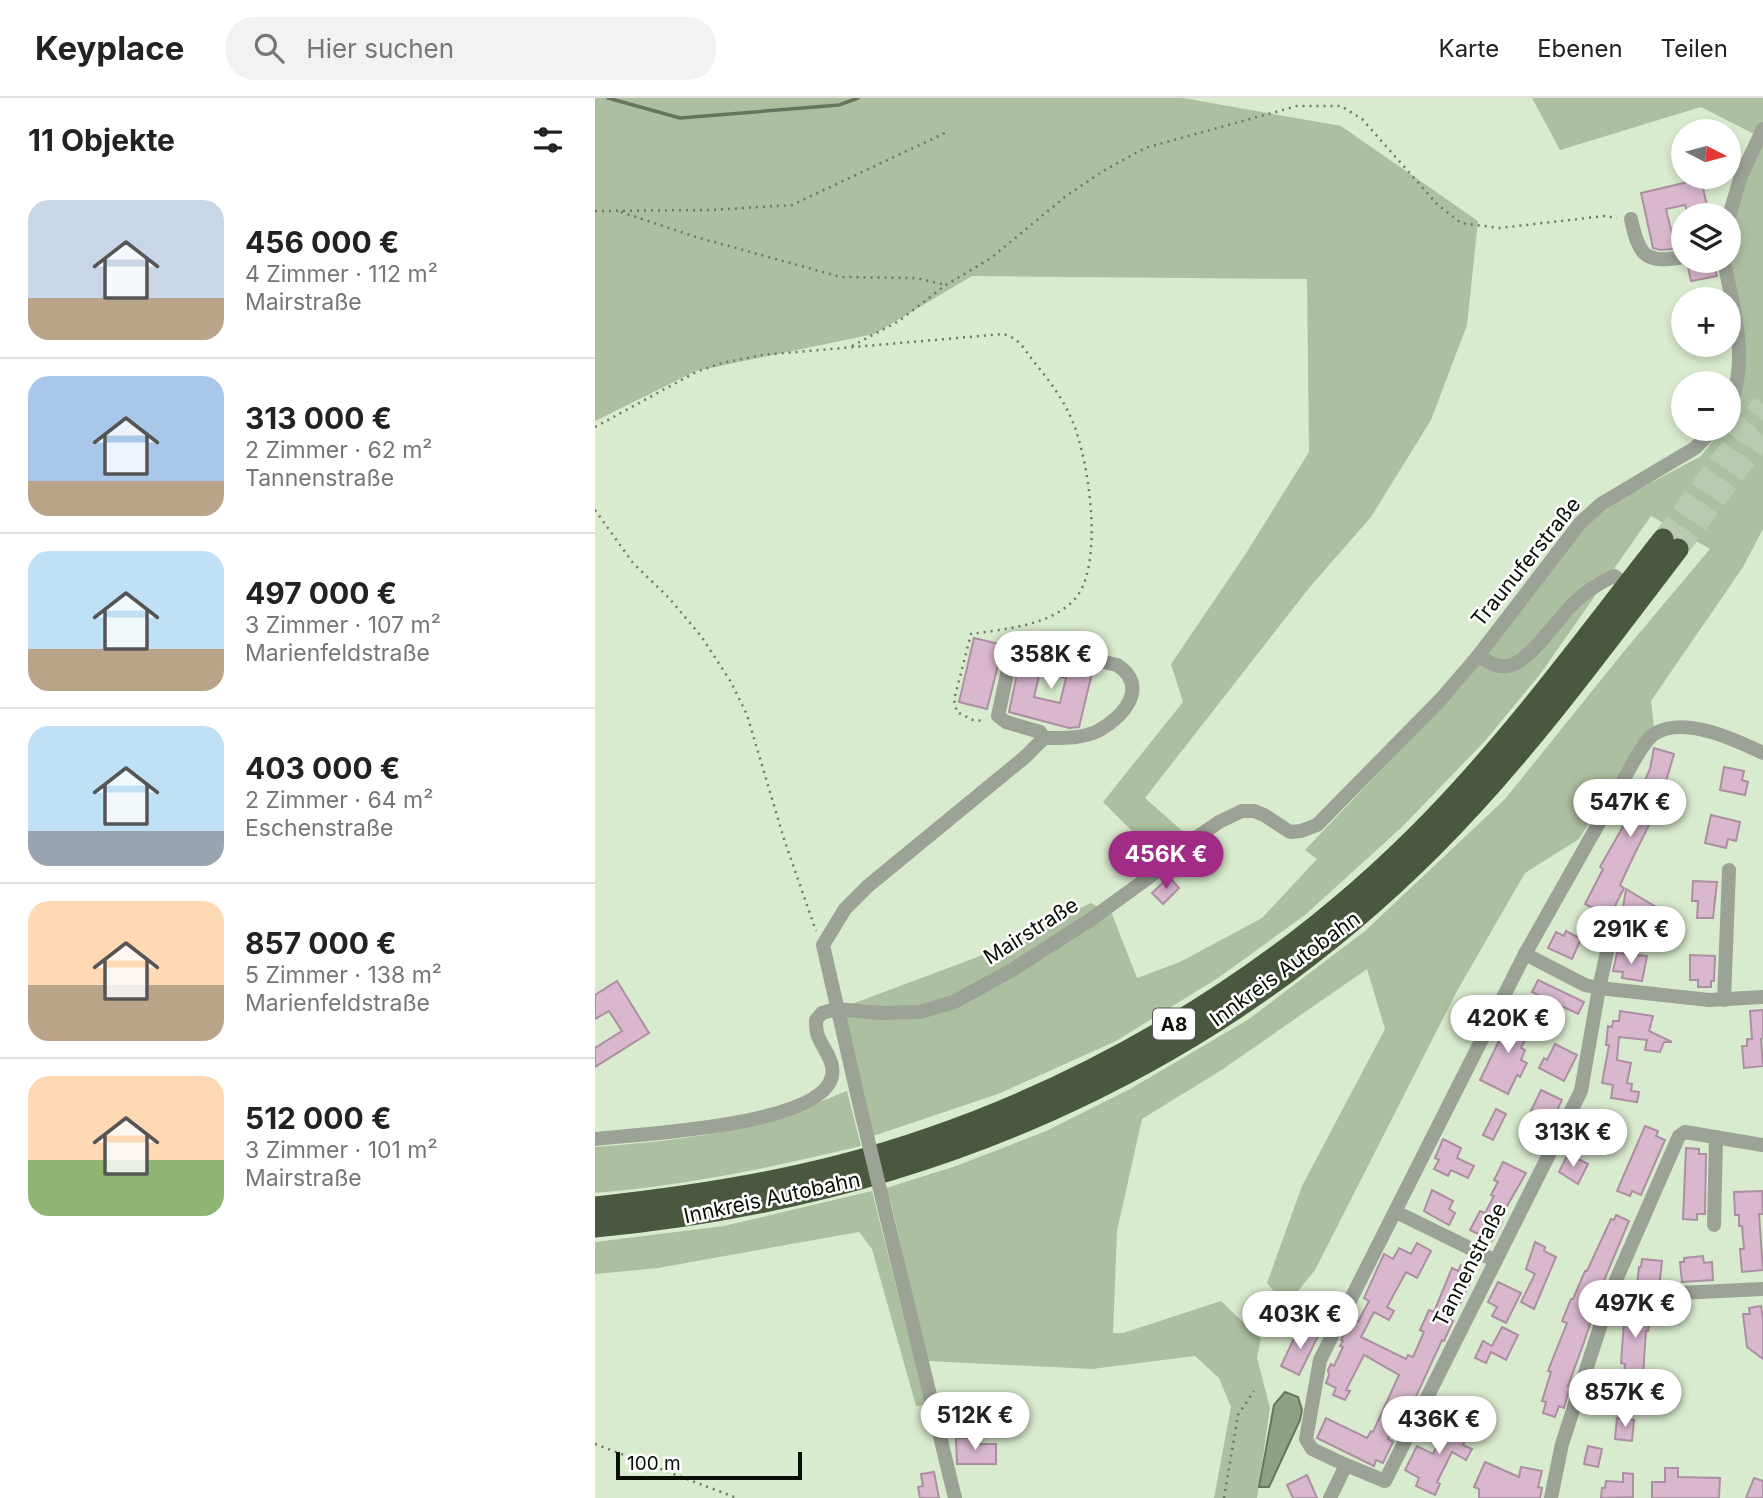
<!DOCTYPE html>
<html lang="de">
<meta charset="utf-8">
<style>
:root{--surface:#fff;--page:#f2f2f2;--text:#222;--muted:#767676;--line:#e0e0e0;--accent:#a12c86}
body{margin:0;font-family:Inter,sans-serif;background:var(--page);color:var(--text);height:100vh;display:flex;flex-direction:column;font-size:26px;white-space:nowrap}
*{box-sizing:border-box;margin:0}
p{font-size:23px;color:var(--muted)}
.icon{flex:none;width:38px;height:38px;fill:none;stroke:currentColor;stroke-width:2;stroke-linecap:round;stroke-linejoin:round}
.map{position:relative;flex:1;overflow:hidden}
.panel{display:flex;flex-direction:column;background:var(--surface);width:595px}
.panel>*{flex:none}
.needle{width:46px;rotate:96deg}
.fabs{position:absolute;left:1076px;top:21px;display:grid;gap:14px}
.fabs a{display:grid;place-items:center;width:70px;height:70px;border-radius:50%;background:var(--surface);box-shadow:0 4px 10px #0003;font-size:35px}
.scale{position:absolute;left:21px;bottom:18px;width:186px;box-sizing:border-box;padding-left:7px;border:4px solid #090f06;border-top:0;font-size:19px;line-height:24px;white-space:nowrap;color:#090f06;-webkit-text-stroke:5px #fff;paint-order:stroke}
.price{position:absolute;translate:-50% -60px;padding:0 16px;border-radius:24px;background:#fff;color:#222;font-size:23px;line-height:46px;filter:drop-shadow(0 2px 4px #0008)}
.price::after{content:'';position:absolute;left:50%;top:42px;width:21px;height:16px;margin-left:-10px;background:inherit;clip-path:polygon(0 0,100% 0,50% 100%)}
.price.on{background:var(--accent);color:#fff}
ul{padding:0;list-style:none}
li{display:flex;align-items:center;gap:21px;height:175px;padding:0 28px}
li+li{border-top:2px solid var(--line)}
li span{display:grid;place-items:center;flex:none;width:196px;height:140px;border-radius:21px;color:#555}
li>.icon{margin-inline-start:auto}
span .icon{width:84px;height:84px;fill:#fffc;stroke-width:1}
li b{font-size:30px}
h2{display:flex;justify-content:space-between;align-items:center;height:84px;padding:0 28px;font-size:30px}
header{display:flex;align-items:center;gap:42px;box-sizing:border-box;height:98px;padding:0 35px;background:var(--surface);border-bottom:2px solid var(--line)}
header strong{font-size:33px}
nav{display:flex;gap:38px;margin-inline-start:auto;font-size:24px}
.search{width:490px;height:63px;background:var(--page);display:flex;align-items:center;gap:18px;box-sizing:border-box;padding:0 24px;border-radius:28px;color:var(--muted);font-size:26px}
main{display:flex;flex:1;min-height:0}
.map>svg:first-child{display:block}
</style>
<header>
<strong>Keyplace</strong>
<div class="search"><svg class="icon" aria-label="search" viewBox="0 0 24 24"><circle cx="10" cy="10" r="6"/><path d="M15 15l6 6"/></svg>Hier suchen</div>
<nav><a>Karte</a><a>Ebenen</a><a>Teilen</a></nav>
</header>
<main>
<section class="panel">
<h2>11 Objekte<svg class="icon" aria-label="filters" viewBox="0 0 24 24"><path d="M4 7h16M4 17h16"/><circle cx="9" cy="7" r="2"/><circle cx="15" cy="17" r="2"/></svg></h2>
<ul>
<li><span style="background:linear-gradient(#c9d6e8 70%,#b9a48a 0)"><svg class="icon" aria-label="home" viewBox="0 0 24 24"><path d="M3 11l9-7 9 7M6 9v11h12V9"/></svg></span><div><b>456 000 €</b><p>4 Zimmer · 112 m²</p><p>Mairstraße</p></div></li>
<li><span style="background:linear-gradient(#a9c7e8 75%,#b9a48a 0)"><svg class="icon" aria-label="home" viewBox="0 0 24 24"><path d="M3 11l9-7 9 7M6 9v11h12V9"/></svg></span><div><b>313 000 €</b><p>2 Zimmer · 62 m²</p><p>Tannenstraße</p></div></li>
<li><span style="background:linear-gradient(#bfe0f5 70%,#b9a48a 0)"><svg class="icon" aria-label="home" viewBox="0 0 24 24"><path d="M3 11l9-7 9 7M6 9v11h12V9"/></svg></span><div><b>497 000 €</b><p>3 Zimmer · 107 m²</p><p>Marienfeldstraße</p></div></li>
<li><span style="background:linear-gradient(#bfe0f5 75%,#9aa5b1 0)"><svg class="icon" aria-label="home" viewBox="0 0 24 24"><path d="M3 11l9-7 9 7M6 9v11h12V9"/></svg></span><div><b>403 000 €</b><p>2 Zimmer · 64 m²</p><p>Eschenstraße</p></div></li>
<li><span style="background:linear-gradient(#ffd9b3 60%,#b9a48a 0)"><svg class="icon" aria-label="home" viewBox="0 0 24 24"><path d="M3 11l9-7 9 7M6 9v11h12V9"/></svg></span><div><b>857 000 €</b><p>5 Zimmer · 138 m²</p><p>Marienfeldstraße</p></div></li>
<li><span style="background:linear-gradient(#ffd9b3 60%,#8fb573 0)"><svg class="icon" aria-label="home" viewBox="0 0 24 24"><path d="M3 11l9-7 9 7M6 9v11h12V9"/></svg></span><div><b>512 000 €</b><p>3 Zimmer · 101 m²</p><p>Mairstraße</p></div></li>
</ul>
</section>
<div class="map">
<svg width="1168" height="1400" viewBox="0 0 1168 1400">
<rect width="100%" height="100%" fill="#d9ebce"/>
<g fill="#acbfa0">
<polygon points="0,0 588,0 746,28 883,123 872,227 836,322 776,419 714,490 550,700 593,738 565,761 508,704 588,604 576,566 650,457 714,354 712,181 377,178 279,236 101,273 0,323"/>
<polygon points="937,0 1168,0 1168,431 1148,469 1056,603 1059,629 1034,658 984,741 930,775 862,893 720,1172 691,1208 672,1185 707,1088 790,931 772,871 628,971 547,1021 522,1133 518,1235 528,1235 626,1203 666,1241 662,1260 675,1310 662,1400 619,1400 636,1309 624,1280 600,1258 497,1271 332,1263 297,1109 291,1090 361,1068 451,1033 535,991 654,921 770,833 910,701 1030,552 1115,451 1056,418 946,575 890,643 807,729 710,817 623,880 521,943 403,996 278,1038 246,910 380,860 496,805 517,816 542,880 585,864 667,820 722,761 710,752 866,588 996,420 1033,397 1106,358 1127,331 1134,331 1134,322 1148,284 1136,180 1127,188 1126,163 1134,163 1134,117 1159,36 1106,9 965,52"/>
<path d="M252 993 266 1048C178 1069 90 1088 0 1095V1049C65 1044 130 1038 192 1017 212 1009 232 1001 252 993Z"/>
<polygon points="277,1093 331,1307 321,1308 277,1151 264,1134 63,1170 0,1176 0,1144 129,1128"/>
</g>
<polygon fill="#8ea183" stroke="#66755e" stroke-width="2" points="690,1294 703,1299 707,1312 705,1322 674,1389 664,1389 679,1307"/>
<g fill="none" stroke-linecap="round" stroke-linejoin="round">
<polyline stroke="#66755e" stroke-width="3.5" points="13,0 85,20 244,7 263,0"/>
</g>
<g fill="#d9b8ce" stroke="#ac8fa2" stroke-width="2" fill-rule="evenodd">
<polygon points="1106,81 1114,117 1093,117 1090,107 1071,111 1077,136 1088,133 1088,150 1066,152 1058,150 1046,95"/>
<polygon points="1118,163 1122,178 1096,183 1093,169"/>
<polygon points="379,540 408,547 392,611 364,604"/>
<path d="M437 557 498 571 484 629 474 630 414 614 424 566 428 559ZM445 574 471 580 465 605 439 599Z"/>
<polygon points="1059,650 1079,656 1069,690 1076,693 1063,721 1058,719 1040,755 1025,787 1029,790 1015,818 1011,821 1007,831 992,823 998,810 990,806 1008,771 1005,769 1034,718 1055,671"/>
<polygon points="1129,669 1149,673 1147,682 1153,684 1150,697 1125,692"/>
<polygon points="1116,717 1145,724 1141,743 1133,741 1131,750 1110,745"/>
<polygon points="574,779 584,790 568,806 557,795"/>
<polygon points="1098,783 1122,784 1118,820 1102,820 1103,803 1097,803"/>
<polygon points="1031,791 1068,813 1060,827 1056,824 1053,829 1027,816"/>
<polygon points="971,833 986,841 977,861 953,850 961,834 969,838"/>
<polygon points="1022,855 1052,858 1047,883 1027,880 1028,874 1018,873"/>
<polygon points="1095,857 1120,858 1119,883 1116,883 1116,889 1103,889 1103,882 1095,882"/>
<polygon points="943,882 989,904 983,916 937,894"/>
<polygon points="22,883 54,935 0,969 0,950 27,933 14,913 0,921 0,897"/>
<polygon points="1168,912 1168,940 1166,941 1168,968 1149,970 1147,948 1152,948 1152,941 1157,941 1155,913"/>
<polygon points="1025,913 1058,918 1054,933 1077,944 1069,944 1065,954 1050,952 1052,942 1024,939 1022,962 1036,965 1032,985 1037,986 1036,993 1044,994 1042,1004 1016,1000 1018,987 1007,985 1014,947 1011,947 1013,928 1017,929 1018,923 1024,923"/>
<polygon points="915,914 937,928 926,950 930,952 926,962 932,965 925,979 922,977 913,996 885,982 904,943 902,942"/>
<polygon points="960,946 982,957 969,983 944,970 949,960 952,962"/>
<polygon points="946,992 967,1002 955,1027 934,1017"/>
<polygon points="901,1011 911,1016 898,1042 888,1037"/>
<polygon points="1003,1025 1023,1035 1013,1056 1002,1050 1004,1045 996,1041"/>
<polygon points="1050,1028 1063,1033 1061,1038 1070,1042 1046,1097 1037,1093 1035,1098 1022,1093"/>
<polygon points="848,1041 866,1050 862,1060 879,1068 873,1080 856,1072 853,1078 839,1071 844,1062 840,1060"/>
<polygon points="1091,1050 1104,1051 1104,1056 1111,1056 1110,1116 1102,1116 1102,1122 1088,1121"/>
<polygon points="973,1056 993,1066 983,1086 964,1074"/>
<polygon points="908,1064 931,1075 904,1122 907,1124 897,1143 875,1132 885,1113 890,1115 899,1098 896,1097 903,1084 899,1082"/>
<polygon points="837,1092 858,1103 854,1111 860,1115 854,1127 829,1113"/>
<polygon points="1167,1093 1168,1116 1164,1116 1168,1172 1147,1174 1145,1151 1149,1151 1147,1128 1144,1128 1144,1117 1140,1117 1139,1094"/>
<polygon points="1021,1117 1034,1123 1005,1192 1006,1193 988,1247 973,1288 975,1288 969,1310 964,1308 960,1319 948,1315 951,1304 947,1303 956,1274 953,1273 972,1225 967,1223 976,1201 978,1201 990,1173 992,1173 1016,1121 1019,1122"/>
<polygon points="940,1144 950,1149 949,1153 961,1159 939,1211 926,1204 940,1176 931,1171"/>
<polygon points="822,1145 836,1153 822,1180 811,1174 792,1209 799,1213 794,1222 779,1214 766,1239 811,1261 813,1257 818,1259 829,1234 825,1232 834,1212 839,1214 857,1170 863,1173 866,1167 880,1174 865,1206 863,1205 855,1222 858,1223 849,1243 847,1242 811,1320 804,1317 793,1341 798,1344 788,1365 781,1362 779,1368 722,1340 731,1320 772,1340 776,1333 778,1334 804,1277 769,1257 751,1292 755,1293 750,1302 738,1297 741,1290 731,1285 734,1277 733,1272 736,1266 739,1268 748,1249 745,1248 748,1243 746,1242 757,1221 763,1224 774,1203 769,1200 789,1156 798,1161 804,1150 816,1156"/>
<polygon points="1108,1158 1109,1165 1117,1164 1118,1182 1087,1184 1085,1164 1089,1164 1089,1160"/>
<polygon points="1047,1161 1067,1163 1064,1190 1042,1187 1044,1169 1046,1169"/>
<polygon points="903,1184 926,1195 911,1225 897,1218 902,1209 893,1204"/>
<polygon points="1166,1208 1168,1220 1168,1261 1152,1249 1148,1216 1155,1216 1154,1210"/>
<polygon points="1030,1210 1056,1212 1053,1233 1051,1233 1048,1277 1029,1275 1030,1266 1026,1265"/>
<polygon points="705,1228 723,1238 704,1277 686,1268"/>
<polygon points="907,1229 923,1237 911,1262 896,1254 891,1265 880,1260 888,1243 897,1248"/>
<polygon points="856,1319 877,1330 868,1347 877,1351 871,1362 857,1354 842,1384 845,1386 840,1397 821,1388 824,1380 810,1372 822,1348 838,1356"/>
<polygon points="1022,1320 1039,1322 1037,1343 1020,1341"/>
<polygon points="361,1340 378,1340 378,1346 401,1346 401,1366 362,1366"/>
<polygon points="993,1348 1007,1351 1003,1369 989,1366"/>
<polygon points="890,1364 924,1379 926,1369 947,1373 943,1389 947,1390 945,1400 884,1400 884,1391 879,1389"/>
<polygon points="1070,1370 1083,1370 1083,1379 1125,1380 1124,1400 1057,1400 1057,1384 1070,1384"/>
<polygon points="339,1374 344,1400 325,1400 323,1389 328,1388 326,1376"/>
<polygon points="1028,1375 1038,1376 1038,1399 1006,1400 1007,1390 1010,1390 1011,1383 1028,1384"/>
<polygon points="712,1377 722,1400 698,1400 692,1387"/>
<polygon points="1159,1380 1168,1383 1168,1400 1151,1400"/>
</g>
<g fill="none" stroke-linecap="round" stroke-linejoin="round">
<g stroke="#bacab0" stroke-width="21" stroke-dasharray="21 10" stroke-linecap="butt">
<polyline points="1068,441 1168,306"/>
<polyline points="1083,451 1168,337"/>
</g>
<g stroke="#6d7966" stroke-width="2.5" stroke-dasharray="2 5" stroke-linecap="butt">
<polyline points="0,113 116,112 197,107 350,35"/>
<polyline points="26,114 101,139 246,179 321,180 351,187"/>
<polyline points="257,248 304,223 351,187 396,160 471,98 508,73 550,50 702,8 746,8 767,21 843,107 866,125 904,130 1010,118 1022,120"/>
<path d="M0 329 101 274 127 265 167 257 408 236C424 240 430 252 439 264 454 282 468 301 477 322 494 361 511 473 477 504 452 528 409 531 376 536L359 602 362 614 378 622 390 623"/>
<polyline points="0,412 38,465 74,500 106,538 136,584 152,617 189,741 221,833"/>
<polyline points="0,1346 142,1400"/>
<polyline points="629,1400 643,1317 659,1293"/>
</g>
<g stroke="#9ba296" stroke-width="14">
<polyline points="1134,118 1146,78 1168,31"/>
<path d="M1036 121C1044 158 1050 166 1088 159"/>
<path d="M1129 163C1138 210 1155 263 1134 309"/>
<path d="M883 558C893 563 901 570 913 568 935 564 962 521 979 505 991 493 1004 485 1019 478L1032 487"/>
<polyline points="930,856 990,887 1004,890 1114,902 1168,899"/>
<polyline points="1129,902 1134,772"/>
<path d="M266 1013 228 847 250 811 273 788 430 659 449 640C467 640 486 641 503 633 529 619 555 588 522 567L437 547 422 550 415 562 403 618 411 624 445 634 449 640"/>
<path d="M0 1041C43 1036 227 1028 237 978 240 963 228 951 223 938 221 933 221 927 221 922L227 915 241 911 285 915 325 914 359 904 417 872 495 822 568 769 599 741 624 724 647 713H659L669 717 695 734 706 733 722 727 846 601 883 558 985 425 1006 406 1100 350 1119 331"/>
<polyline points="287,1100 360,1400"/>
<polyline points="801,1114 901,1163"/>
<polyline points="1119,1127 1121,1039"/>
<polyline points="1084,1195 1168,1191"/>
<path d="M751 1367 717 1351 711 1341 725 1262 930 856 1040 661C1045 653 1052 640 1061 635 1090 618 1141 642 1168 655"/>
<polyline points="735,1400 751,1367 790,1383 986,993 1004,890 1018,827"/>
<polyline points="956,1400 967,1346 1018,1189 1084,1038 1090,1034 1168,1047"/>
</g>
<g stroke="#4a5840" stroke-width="21">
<path d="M0 1109C83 1100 165 1088 246 1067 469 1008 679 886 839 720 923 633 994 535 1068 441"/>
<path d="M0 1129C320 1099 609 978 838 749 929 658 1005 553 1083 451"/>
</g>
<polyline stroke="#9ba296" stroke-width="14" points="266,1013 287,1100"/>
</g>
<g text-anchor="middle" stroke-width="5" stroke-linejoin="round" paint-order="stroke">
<rect fill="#fff" stroke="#535751" stroke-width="2" x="558" y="910.5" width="42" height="31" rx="5"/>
<g font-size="19" font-weight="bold" fill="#090f06">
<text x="579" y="933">A8</text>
</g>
<g font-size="21" fill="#090f06" stroke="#fff">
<text transform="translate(931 464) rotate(-51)" y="7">Traunuferstraße</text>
<text transform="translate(436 833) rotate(-32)" y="7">Mairstraße</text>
<text transform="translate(690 871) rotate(-36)" y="7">Innkreis Autobahn</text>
<text transform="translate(177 1100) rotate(-12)" y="7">Innkreis Autobahn</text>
<text transform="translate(875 1167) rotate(-63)" y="7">Tannenstraße</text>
</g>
</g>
</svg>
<div class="fabs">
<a><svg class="needle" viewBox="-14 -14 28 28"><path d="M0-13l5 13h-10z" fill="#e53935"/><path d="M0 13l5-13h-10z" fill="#767676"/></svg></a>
<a><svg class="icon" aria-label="layers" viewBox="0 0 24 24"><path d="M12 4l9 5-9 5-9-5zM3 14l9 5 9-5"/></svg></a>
<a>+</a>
<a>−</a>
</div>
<div class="scale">100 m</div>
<b class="price" style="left:456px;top:593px">358K €</b>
<b class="price" style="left:1035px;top:741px">547K €</b>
<b class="price on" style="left:571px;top:793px">456K €</b>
<b class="price" style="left:1036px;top:868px">291K €</b>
<b class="price" style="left:913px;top:957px">420K €</b>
<b class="price" style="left:978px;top:1071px">313K €</b>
<b class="price" style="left:1040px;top:1242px">497K €</b>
<b class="price" style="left:705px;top:1253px">403K €</b>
<b class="price" style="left:1030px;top:1331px">857K €</b>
<b class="price" style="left:380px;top:1354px">512K €</b>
<b class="price" style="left:844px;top:1358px">436K €</b>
</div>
</main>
